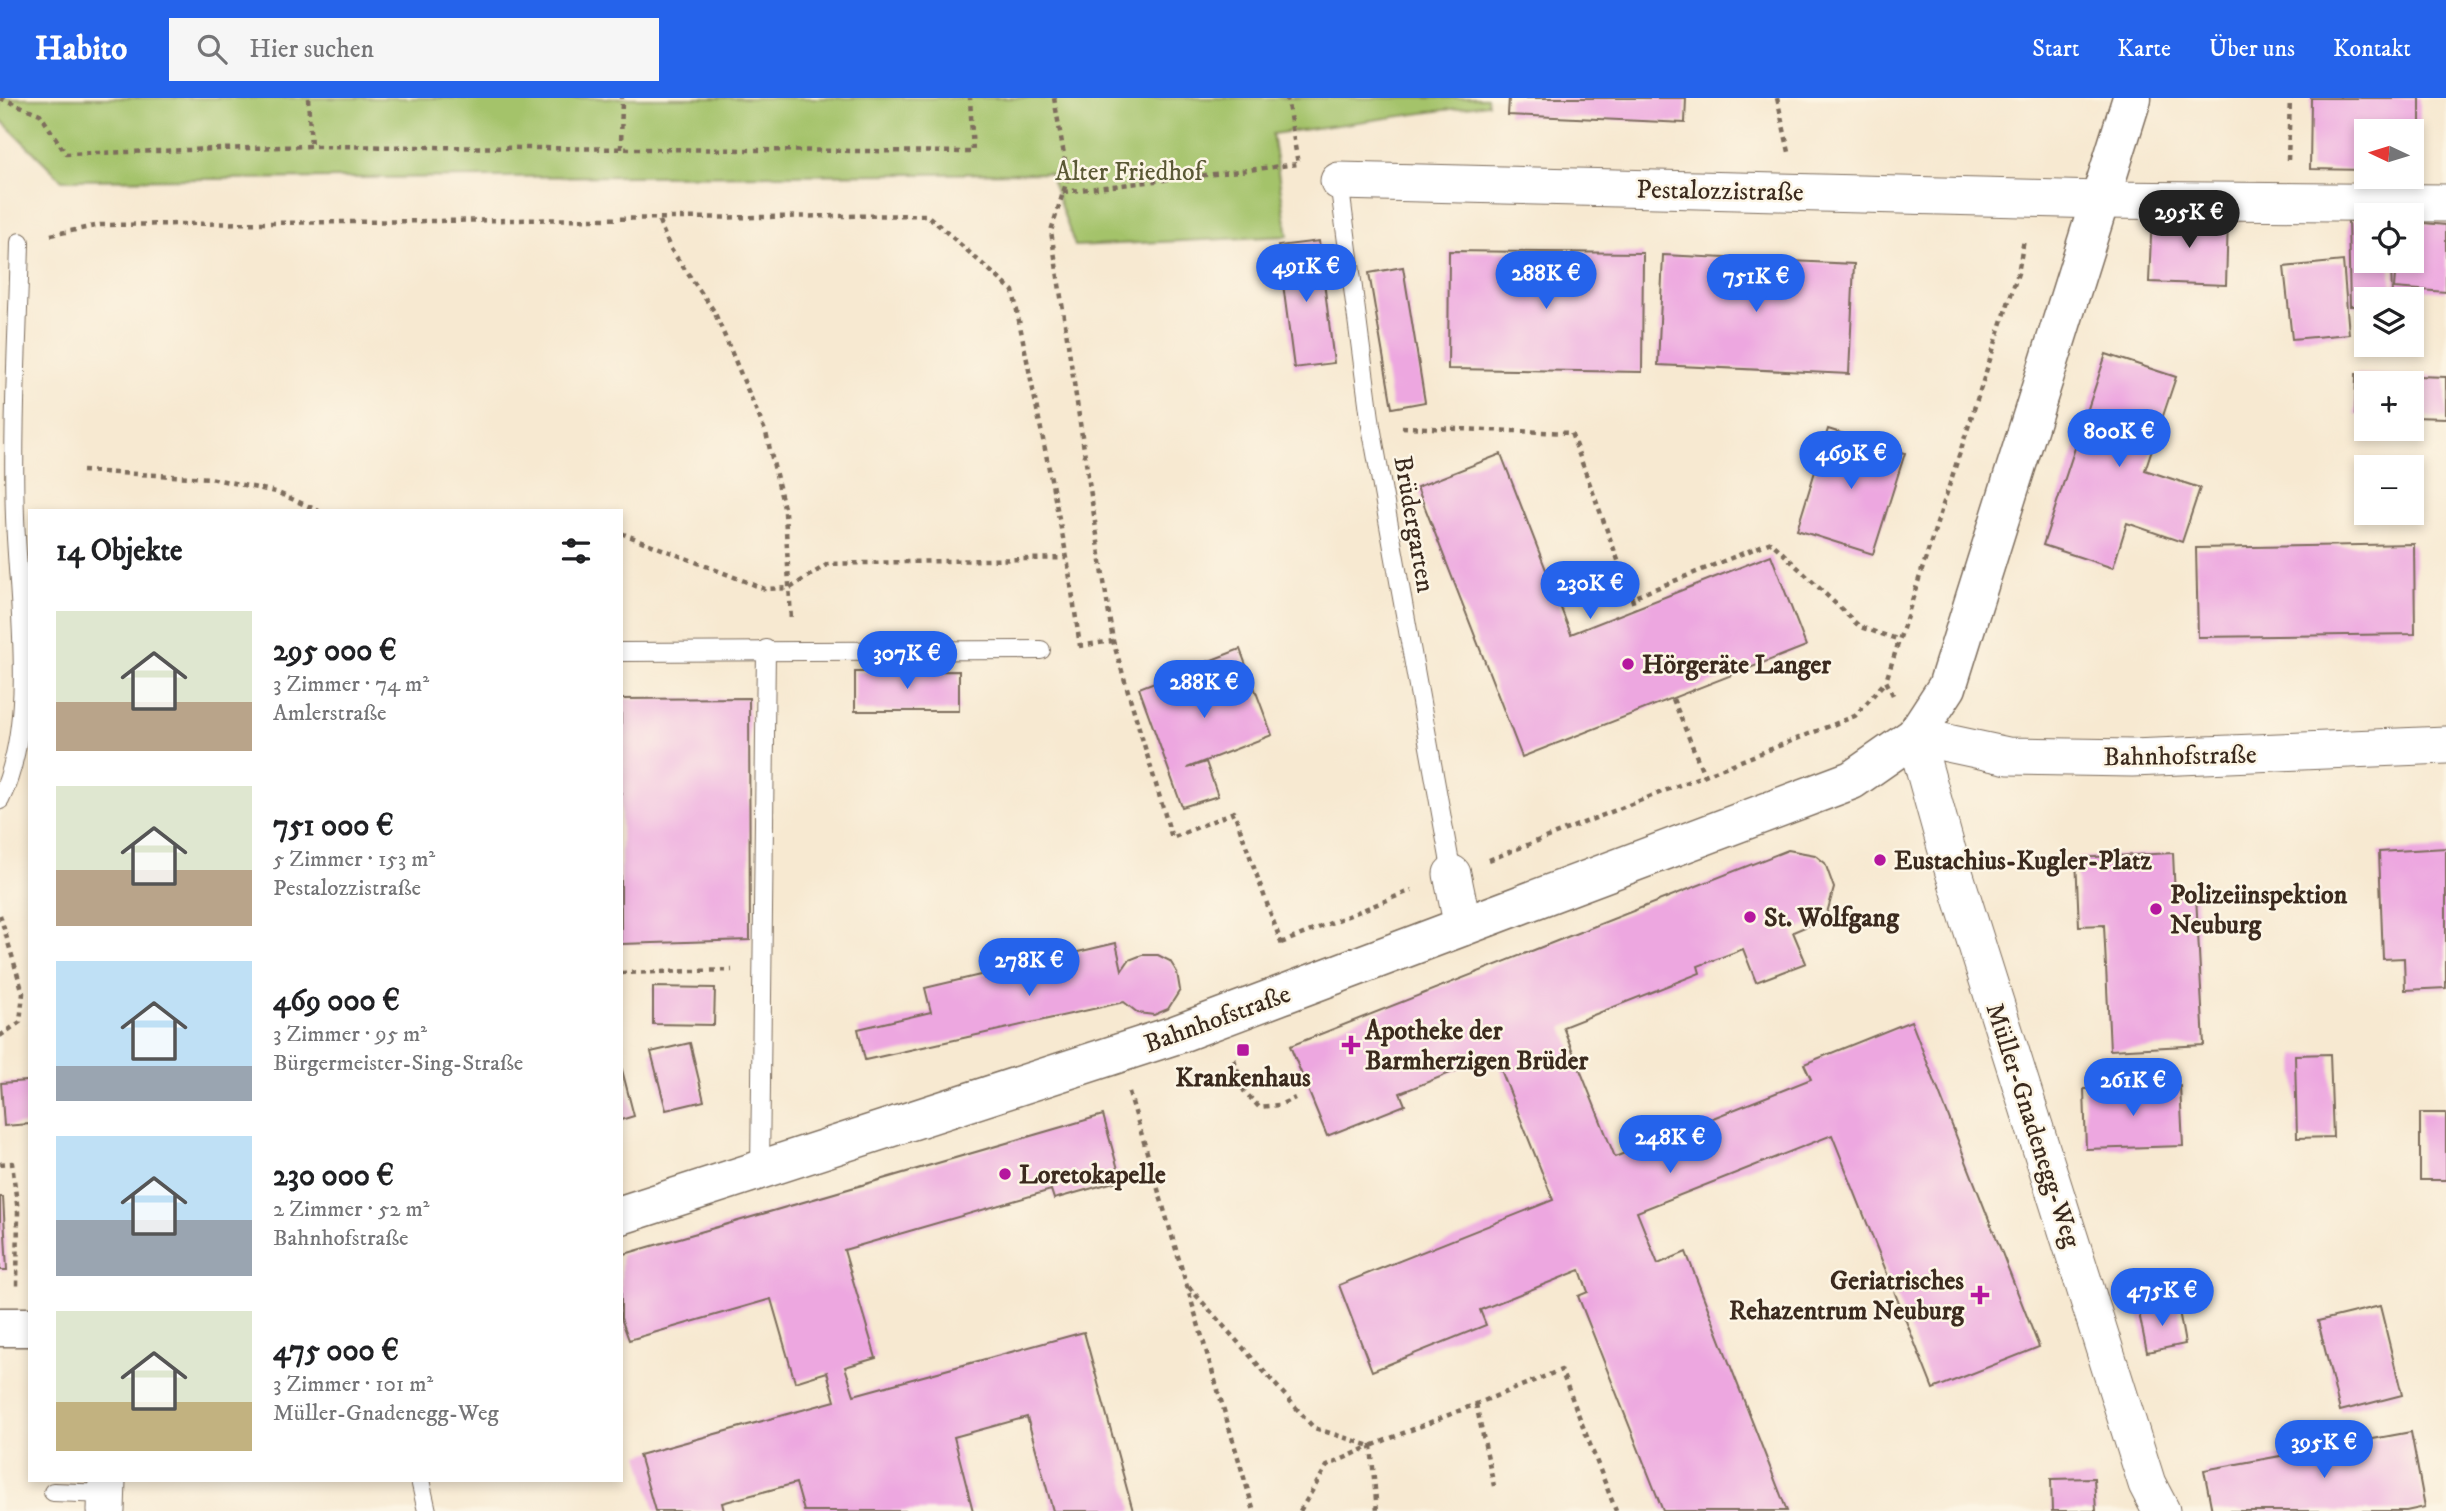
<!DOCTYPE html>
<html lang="de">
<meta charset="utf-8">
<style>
:root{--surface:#fff;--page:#f6f6f6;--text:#202124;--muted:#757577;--accent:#2563eb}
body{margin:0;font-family:"IM FELL DW Pica",serif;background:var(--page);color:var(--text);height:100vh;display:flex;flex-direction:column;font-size:26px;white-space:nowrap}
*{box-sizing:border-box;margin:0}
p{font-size:23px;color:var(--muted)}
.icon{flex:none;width:38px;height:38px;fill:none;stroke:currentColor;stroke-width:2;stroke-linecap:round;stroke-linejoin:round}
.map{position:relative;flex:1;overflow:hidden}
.details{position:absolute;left:28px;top:411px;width:595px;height:973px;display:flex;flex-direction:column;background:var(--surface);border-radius:0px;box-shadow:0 4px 10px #0003}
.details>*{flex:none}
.needle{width:46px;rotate:274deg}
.controls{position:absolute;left:2354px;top:21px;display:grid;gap:14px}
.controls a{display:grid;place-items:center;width:70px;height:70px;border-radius:0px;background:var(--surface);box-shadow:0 4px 10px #0003;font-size:35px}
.price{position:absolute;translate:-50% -60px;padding:0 16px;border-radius:24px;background:var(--accent);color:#fff;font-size:23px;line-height:46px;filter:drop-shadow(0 2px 4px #0008)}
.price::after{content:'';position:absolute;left:50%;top:42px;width:21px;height:16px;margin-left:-10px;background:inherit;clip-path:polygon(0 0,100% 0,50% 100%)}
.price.active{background:#222;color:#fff}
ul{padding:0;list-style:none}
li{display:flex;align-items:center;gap:21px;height:175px;padding:0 28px}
li span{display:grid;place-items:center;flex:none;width:196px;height:140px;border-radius:0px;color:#555}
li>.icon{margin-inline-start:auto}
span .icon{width:84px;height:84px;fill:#fffc;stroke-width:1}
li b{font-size:30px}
h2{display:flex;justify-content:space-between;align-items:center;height:84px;padding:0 28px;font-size:30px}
header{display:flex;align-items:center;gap:42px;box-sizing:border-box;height:98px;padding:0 35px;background:var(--accent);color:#fff}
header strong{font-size:33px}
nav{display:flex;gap:38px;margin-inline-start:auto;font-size:24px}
.search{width:490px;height:63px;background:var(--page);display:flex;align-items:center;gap:18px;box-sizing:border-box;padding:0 24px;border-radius:0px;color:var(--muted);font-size:26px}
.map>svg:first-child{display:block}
</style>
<header>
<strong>Habito</strong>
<div class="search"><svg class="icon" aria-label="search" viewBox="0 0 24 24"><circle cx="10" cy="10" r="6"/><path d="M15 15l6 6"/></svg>Hier suchen</div>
<nav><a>Start</a><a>Karte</a><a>Über uns</a><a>Kontakt</a></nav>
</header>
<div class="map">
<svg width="2446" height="1413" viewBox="0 0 2446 1413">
<rect width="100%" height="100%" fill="#fcf5e5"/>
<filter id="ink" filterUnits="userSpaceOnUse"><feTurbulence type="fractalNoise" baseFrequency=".0143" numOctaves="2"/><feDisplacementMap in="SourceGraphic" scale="14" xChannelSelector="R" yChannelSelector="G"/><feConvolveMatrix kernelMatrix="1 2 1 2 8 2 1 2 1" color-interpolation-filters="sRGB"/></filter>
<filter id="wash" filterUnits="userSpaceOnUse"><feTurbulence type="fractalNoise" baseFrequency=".00686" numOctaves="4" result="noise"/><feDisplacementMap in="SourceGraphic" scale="28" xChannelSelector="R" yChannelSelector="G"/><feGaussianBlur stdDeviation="1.57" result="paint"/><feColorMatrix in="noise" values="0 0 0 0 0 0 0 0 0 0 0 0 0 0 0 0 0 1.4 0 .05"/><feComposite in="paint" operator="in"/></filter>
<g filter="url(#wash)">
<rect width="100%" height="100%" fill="#f7e9d1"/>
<polygon fill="#a4c36b" stroke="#707644" stroke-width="2" points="0,0 1487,0 1488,6 1272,36 1288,138 1075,148 1049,75 62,82 0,21"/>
<g id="blocks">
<g fill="#eda7e0">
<polygon points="1509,0 1686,0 1685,25 1508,17"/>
<polygon points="2311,0 2420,0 2420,73 2412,72 2412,33 2366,33 2366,72 2310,71"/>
<polygon points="2152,117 2228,121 2226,187 2149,184"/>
<polygon points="2366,122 2366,163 2391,163 2392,201 2366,201 2366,208 2350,208 2348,123"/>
<polygon points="2412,124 2446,127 2446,194 2394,190 2396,163 2412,163"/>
<polygon points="1319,143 1334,265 1294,270 1278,148"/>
<polygon points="1449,153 1643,155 1642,274 1448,271"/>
<polygon points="1663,157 1854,166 1849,276 1658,267"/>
<polygon points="2343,163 2349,236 2292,241 2284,169"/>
<polygon points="1403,169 1425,304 1392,310 1369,175"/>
<polygon points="2106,256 2176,279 2145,372 2200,390 2182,444 2127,425 2113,470 2043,447"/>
<polygon points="2356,276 2446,279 2446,320 2412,319 2412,285 2366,285 2366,317 2355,317"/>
<polygon points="1828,331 1905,355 1873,456 1797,432"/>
<polygon points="1501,356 1571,536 1771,457 1806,548 1522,659 1417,389"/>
<polygon points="2414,446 2415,536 2198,539 2196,450"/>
<polygon points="1240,551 1272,637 1187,670 1206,664 1218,698 1182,709 1139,590"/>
<polygon points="959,573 959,613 855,613 855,574"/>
<polygon points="749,600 750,842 621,846 621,601"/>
<polygon points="2446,750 2446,890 2405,892 2404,860 2383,861 2379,754"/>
<polygon points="1788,752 1815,757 1825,765 1834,790 1827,815 1817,824 1793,834 1806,865 1756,884 1743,851 1698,868 1700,875 1563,929 1615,1059 1811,981 1804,966 1911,923 2039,1249 1933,1291 1832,1037 1637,1114 1658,1166 1686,1154 1787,1413 1663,1413 1578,1198 1588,1194 1580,1172 1480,1212 1486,1227 1372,1273 1339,1187 1553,1102 1495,957 1400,995 1405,1007 1327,1038 1290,948"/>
<polygon points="2173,755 2175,799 2196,798 2204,947 2110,952 2104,827 2079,828 2076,760"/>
<polygon points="1116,845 1122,872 1129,862 1142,857 1158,857 1170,863 1177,874 1180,892 1168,911 1154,917 1138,915 1124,904 865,962 858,931 931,914 925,890"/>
<polygon points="653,889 715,890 714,927 653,926"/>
<polygon points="690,945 704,1003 666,1012 651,954"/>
<polygon points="2330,956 2333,1039 2297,1040 2295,957"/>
<polygon points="621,968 634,1018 621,1022"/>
<polygon points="27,983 30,983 30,1026 4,1028 1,985"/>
<polygon points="2180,988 2183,1048 2086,1051 2084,991"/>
<rect x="2420" y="1015" width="26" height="67"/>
<polygon points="1103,1017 1121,1082 1054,1101 1051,1092 844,1152 876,1260 845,1269 854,1297 1084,1234 1133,1413 1053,1413 1027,1319 954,1339 973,1413 804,1413 796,1385 722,1405 724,1413 655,1413 639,1357 835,1303 827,1274 795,1284 771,1201 629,1242 621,1220 621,1157"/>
<polygon points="0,1099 3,1099 7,1172 0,1172"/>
<polygon points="2178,1207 2185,1246 2147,1254 2139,1215"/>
<polygon points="2380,1208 2402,1297 2340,1313 2318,1223"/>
<polygon points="2411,1334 2425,1409 2406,1413 2212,1413 2204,1372"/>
<polygon points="2094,1380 2096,1413 2052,1413 2051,1381"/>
</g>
</g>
</g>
<g filter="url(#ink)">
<use href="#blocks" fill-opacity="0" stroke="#7d6d5d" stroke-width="2"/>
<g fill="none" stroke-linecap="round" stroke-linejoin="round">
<defs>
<g id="lane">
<polyline points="1339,83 1371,328 1452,776"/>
<polyline points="621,554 1041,552"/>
<path d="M0 702C38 622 18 506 15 419 12 328 18 235 20 144"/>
<polyline points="760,1072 766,551"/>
<polyline points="420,1382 427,1413"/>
<polyline points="53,1394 107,1396"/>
</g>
<g id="street">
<polyline points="1339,83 2100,102 2446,105"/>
<polyline points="1452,776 1463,829"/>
<polyline points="106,1413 107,1382"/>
<polyline points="2161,1413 2147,1386 1946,749 1915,638 2008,658 2132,660 2446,647"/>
</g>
<g id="secondary">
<polyline points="621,1117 1175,937 1852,682 1915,638 1947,589 2132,0"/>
<polyline points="0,1229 30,1229"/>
</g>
</defs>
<use href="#lane" stroke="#7d6d5d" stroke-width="20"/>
<use href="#street" stroke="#7d6d5d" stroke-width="39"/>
<use href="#secondary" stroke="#7d6d5d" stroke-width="41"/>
<g stroke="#7d6d5d" stroke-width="4.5" stroke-dasharray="5 5" stroke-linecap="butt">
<polyline points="0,0 40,16 66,56 311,48 973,54 970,0"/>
<polyline points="308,0 311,48"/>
<polyline points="1054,0 1068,79 1051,133 1113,543 1172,740 1234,714 1283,850"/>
<polyline points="1777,0 1789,54"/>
<polyline points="621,51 622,0"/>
<polyline points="2288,62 2290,0"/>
<polyline points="1063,94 1298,66 1287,0"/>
<polyline points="659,123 670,150 714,213 766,335 785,414 791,522"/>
<polyline points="51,137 100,127 927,117 1013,193 1067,460 1080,548"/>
<polyline points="1402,329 1571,335 1632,500 1771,444 1860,529 1900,542"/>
<polyline points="82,373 210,380 276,394 319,413"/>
<polyline points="621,435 765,491 790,490 828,466 1067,460"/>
<polyline points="1632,500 1635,511"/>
<polyline points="1079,548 1113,543"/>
<polyline points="1893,597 1886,583 2018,175 2024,142"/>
<polyline points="1673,601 1705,679"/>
<polyline points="1489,762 1855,618 1886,583"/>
<polyline points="0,817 23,895 20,924 0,938"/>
<polyline points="1281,845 1412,792"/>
<polyline points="621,875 732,872"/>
<polyline points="1234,961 1244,993 1259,1009 1279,1007 1295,1000"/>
<polyline points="1129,994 1254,1413"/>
<polyline points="0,1066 12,1065 18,1114 17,1189"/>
<polyline points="1189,1189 1314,1330 1371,1348 1561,1272 1616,1413"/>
<polyline points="1476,1306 1494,1388"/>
<polyline points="1300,1413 1327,1368 1371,1348 1377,1413"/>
</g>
<use href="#lane" stroke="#fff" stroke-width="18"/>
<use href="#street" stroke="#fff" stroke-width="37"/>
<use href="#secondary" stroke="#fff" stroke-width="38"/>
</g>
</g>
<g fill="#b5179e" stroke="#fcf5e5" stroke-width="2.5">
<circle cx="1628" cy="566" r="7"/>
<circle cx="1880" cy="762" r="7"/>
<circle cx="2156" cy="811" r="7"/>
<circle cx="1750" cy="819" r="7"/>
<path d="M1347.5 936.5h7v7h7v7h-7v7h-7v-7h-7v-7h7z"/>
<rect x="1236" y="945" width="14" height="14" rx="3.5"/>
<circle cx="1005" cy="1076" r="7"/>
<path d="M1976.5 1186.5h7v7h7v7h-7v7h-7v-7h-7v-7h7z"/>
</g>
<g text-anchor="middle" stroke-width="5" stroke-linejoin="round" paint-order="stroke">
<g font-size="26" fill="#5a5835" stroke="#fcf5e5">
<text x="1129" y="82">Alter Friedhof</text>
</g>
<g font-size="26" fill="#3b2a1e" stroke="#fcf5e5">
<text transform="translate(1720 92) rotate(1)" y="9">Pestalozzistraße</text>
<text transform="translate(1415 426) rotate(80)" y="9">Brüdergarten</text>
<text transform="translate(2180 657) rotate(-1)" y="9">Bahnhofstraße</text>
<text transform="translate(1217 920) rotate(-20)" y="9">Bahnhofstraße</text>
<text transform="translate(2034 1027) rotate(72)" y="9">Müller-Gnadenegg-Weg</text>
</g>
<g font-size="26" font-weight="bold" fill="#3b2a1e" stroke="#fcf5e5" text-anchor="start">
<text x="1642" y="575">Hörgeräte Langer</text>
<text x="1894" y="771">Eustachius-Kugler-Platz</text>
<text x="2170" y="805">Polizeiinspektion<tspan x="2170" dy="30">Neuburg</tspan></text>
<text x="1764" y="828">St. Wolfgang</text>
<text x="1365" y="941">Apotheke der<tspan x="1365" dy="30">Barmherzigen Brüder</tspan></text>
<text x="1243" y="988" text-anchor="middle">Krankenhaus</text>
<text x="1019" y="1085">Loretokapelle</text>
<text x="1964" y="1191" text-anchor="end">Geriatrisches<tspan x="1964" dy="30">Rehazentrum Neuburg</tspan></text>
</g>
</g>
</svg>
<div class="controls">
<a><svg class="needle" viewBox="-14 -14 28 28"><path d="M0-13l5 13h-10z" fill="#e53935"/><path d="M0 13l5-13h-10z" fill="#757577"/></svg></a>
<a><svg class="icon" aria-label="locate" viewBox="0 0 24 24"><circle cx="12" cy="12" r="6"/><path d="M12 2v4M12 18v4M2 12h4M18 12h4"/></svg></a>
<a><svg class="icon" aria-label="layers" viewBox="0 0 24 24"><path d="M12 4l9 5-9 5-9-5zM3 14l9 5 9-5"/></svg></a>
<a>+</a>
<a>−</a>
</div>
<b class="price active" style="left:2189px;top:152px">295K €</b>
<b class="price" style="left:1306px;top:206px">491K €</b>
<b class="price" style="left:1546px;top:213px">288K €</b>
<b class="price" style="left:1756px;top:216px">751K €</b>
<b class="price" style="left:2119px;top:371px">800K €</b>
<b class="price" style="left:1851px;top:393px">469K €</b>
<b class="price" style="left:1590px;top:523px">230K €</b>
<b class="price" style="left:907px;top:593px">307K €</b>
<b class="price" style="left:1204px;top:622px">288K €</b>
<b class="price" style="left:1029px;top:900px">278K €</b>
<b class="price" style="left:2133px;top:1020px">261K €</b>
<b class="price" style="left:1670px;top:1077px">248K €</b>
<b class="price" style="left:2162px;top:1230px">475K €</b>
<b class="price" style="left:2324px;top:1382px">395K €</b>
<section class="details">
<h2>14 Objekte<svg class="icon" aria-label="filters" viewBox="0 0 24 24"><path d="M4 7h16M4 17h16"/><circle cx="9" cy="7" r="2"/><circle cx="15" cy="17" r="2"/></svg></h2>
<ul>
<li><span style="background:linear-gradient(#dfe7d0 65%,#b9a48a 0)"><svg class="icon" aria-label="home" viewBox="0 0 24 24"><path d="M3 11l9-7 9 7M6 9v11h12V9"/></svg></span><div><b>295 000 €</b><p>3 Zimmer · 74 m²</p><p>Amlerstraße</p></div></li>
<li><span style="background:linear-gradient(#dfe7d0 60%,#b9a48a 0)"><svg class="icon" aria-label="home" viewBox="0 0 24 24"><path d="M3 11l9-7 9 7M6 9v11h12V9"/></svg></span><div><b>751 000 €</b><p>5 Zimmer · 153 m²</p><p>Pestalozzistraße</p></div></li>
<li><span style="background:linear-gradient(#bfe0f5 75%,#9aa5b1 0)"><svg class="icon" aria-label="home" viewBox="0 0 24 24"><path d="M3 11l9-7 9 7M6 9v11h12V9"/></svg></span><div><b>469 000 €</b><p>3 Zimmer · 95 m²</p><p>Bürgermeister-Sing-Straße</p></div></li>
<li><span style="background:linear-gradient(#bfe0f5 60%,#9aa5b1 0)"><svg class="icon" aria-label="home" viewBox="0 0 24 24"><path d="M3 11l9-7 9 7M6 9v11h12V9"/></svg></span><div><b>230 000 €</b><p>2 Zimmer · 52 m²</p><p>Bahnhofstraße</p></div></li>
<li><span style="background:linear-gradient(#dfe7d0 65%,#c2b280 0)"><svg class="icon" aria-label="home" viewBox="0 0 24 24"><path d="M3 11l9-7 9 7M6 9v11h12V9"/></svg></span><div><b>475 000 €</b><p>3 Zimmer · 101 m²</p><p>Müller-Gnadenegg-Weg</p></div></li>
</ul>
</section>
</div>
